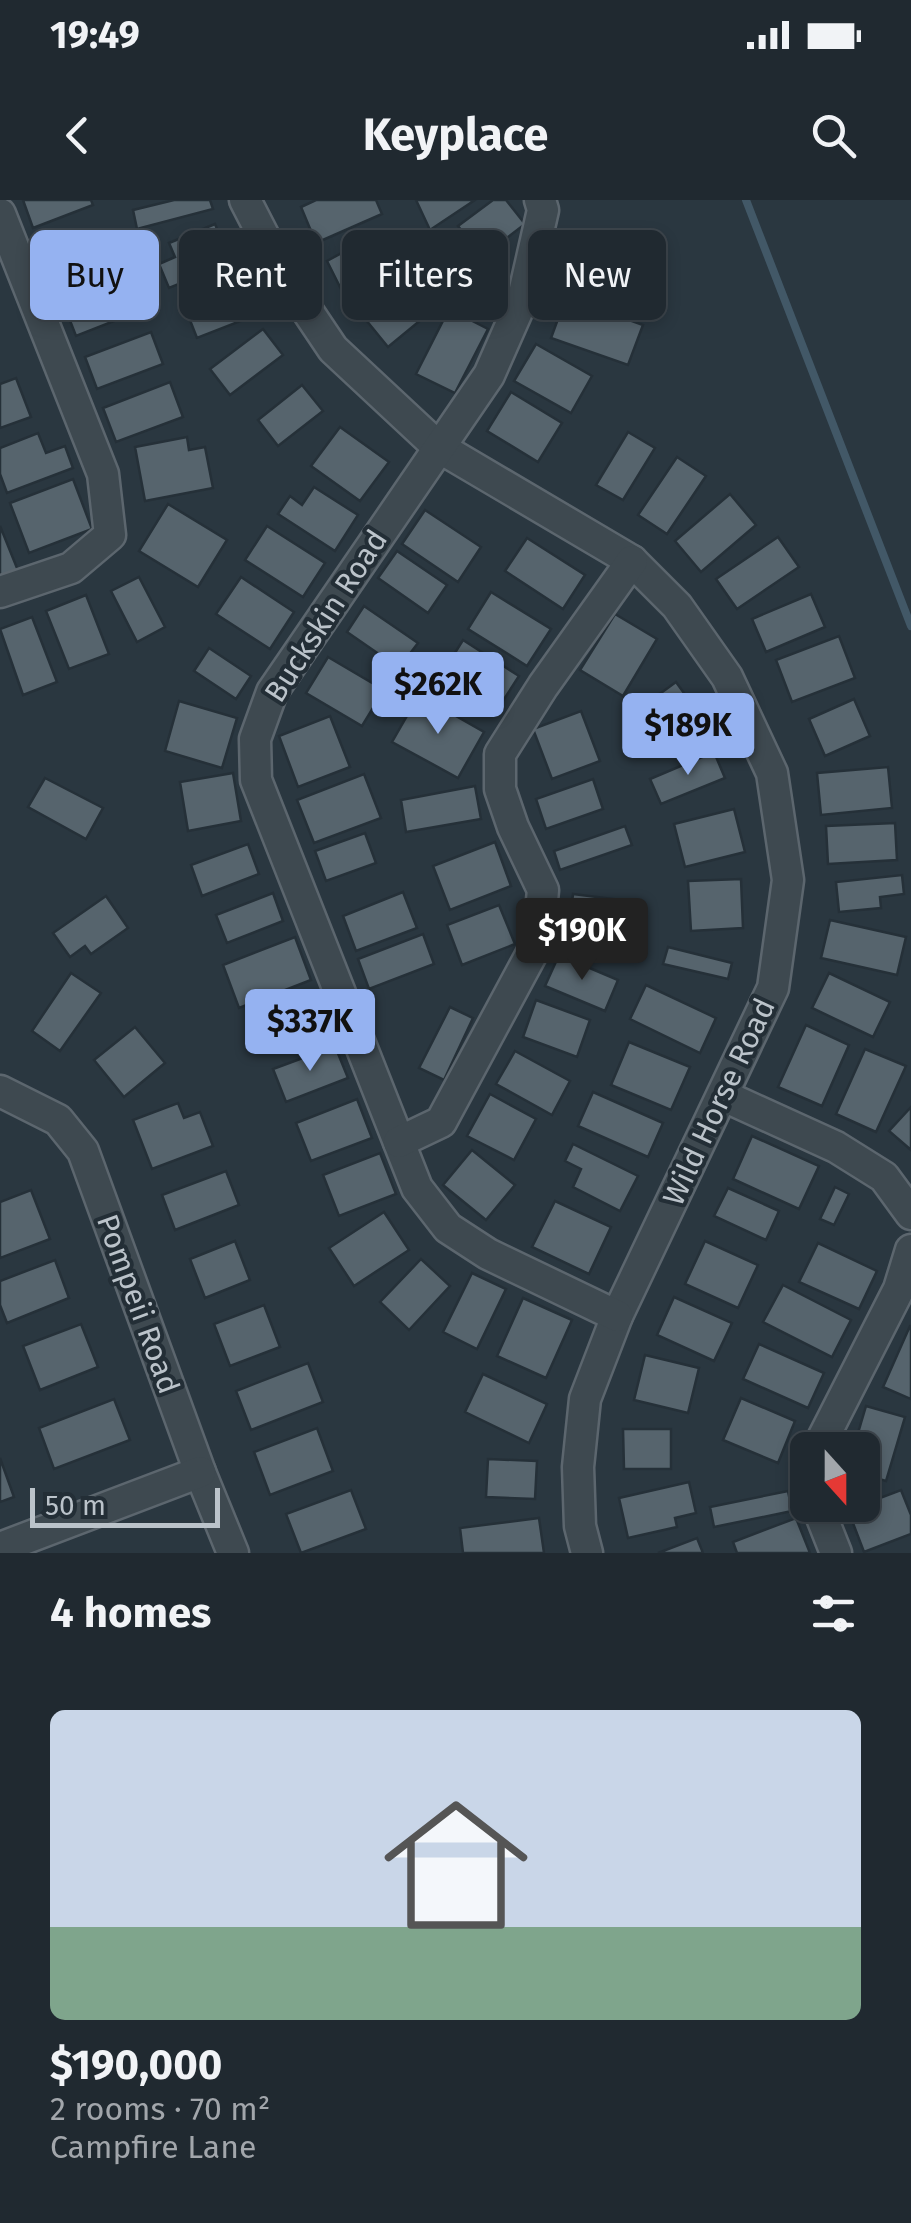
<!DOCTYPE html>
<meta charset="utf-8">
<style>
:root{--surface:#202930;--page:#283138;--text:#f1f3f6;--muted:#a2a6ab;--line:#3d454c;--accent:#95b2f1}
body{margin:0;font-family:"Fira Sans",sans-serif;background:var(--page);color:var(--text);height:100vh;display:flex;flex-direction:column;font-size:38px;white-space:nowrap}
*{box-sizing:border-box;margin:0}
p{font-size:32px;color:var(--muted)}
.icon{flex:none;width:55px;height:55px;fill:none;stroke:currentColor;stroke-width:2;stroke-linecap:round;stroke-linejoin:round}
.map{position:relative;height:1353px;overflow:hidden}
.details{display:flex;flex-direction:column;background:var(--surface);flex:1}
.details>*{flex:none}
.hud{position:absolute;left:30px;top:30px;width:852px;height:90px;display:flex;gap:20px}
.needle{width:65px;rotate:159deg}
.tools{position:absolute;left:790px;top:1232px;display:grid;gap:20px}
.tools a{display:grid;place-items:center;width:90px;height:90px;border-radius:15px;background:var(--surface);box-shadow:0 5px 15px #0003,0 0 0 2px var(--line);font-size:50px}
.scale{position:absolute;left:30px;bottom:25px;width:190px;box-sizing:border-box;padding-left:10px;border:5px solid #bbc3ca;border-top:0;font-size:28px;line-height:35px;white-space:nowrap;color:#bbc3ca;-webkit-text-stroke:8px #232e36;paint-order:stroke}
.price{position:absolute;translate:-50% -85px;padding:0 22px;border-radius:10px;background:var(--accent);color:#111;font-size:32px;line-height:65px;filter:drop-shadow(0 2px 5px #0008)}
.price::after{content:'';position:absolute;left:50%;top:60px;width:30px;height:22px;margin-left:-15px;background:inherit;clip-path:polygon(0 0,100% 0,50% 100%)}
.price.active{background:#222;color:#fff}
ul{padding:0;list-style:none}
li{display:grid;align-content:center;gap:20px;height:530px;padding:0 50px}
li span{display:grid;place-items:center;height:310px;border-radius:15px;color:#555}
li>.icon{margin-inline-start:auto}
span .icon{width:180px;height:180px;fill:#fffc;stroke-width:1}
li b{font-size:42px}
h2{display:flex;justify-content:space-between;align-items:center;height:120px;padding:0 50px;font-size:42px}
.tag{padding:0 35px;border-radius:15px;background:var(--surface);box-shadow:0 5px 15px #0003,0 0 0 2px var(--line);font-size:35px;line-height:90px}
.tag.active{background:var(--accent);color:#111}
.status{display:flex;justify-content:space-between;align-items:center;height:70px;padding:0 50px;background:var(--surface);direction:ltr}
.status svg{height:28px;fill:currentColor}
header{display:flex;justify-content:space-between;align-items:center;height:130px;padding:0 50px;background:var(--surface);font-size:45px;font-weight:700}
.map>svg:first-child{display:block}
</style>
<div class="status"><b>19:49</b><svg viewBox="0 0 49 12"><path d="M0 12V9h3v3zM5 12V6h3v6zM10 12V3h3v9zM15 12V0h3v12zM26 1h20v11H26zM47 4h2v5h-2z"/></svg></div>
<header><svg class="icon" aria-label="back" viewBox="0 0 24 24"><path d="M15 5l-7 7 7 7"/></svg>Keyplace<svg class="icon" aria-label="search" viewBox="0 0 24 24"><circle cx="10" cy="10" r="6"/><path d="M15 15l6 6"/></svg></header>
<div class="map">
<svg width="911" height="1353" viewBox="0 0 911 1353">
<rect width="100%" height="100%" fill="#2a3740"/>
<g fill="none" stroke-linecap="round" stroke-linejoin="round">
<polyline stroke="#425867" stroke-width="8" points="746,0 911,426"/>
</g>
<g fill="#56646d" stroke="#253038" stroke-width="2.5">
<polygon points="23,0 91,0 93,5 33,28"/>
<polygon points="174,0 210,0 213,9 137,29 133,10"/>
<polygon points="316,0 376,0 382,14 316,43 301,7"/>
<polygon points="416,0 475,0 430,30"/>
<polygon points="493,0 506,0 525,24 482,57 458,26"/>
<polygon points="215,24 231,63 169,88 159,64 175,57 169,43"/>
<polygon points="380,32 395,60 341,89 327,61"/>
<polygon points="566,42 628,57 619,96 557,81"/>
<polygon points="116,73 132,114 76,136 60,95"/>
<polygon points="241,77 256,115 197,138 182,100"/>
<polygon points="417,78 439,105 388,147 366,120"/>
<polygon points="566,97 643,125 628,165 551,138"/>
<polygon points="449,109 488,129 455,193 416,174"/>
<polygon points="263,129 283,155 230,195 210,169"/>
<polygon points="151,132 163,164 97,189 85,157"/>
<polygon points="536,144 592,176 571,213 514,181"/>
<polygon points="16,178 31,217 0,228 0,184"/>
<polygon points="170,182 183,217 116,242 103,208"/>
<polygon points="302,185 323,211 278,246 258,220"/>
<polygon points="511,192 562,223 538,262 487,231"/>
<polygon points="340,227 389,262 360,301 311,266"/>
<polygon points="628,232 655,248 623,300 596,285"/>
<polygon points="38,233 46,253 65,246 73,268 7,293 0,274 0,248"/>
<polygon points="187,237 189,250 205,247 213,288 145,301 135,247"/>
<polygon points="677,257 706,276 667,334 638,315"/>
<polygon points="73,279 92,329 29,353 10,303"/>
<polygon points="314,287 358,315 335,351 278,314 290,296 302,305"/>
<polygon points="730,294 756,325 701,372 675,341"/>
<polygon points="168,304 227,340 198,387 139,351"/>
<polygon points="425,310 481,347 458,382 402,344"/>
<polygon points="0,326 19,373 0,380"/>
<polygon points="267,326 325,363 303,397 245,360"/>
<polygon points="778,337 799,367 737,409 716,379"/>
<polygon points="527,338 585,375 563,409 505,371"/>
<polygon points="397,351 447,385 428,413 378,378"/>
<polygon points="139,377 165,427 137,442 111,391"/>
<polygon points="241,377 294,412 270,449 216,414"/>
<polygon points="491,392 551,429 527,466 468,429"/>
<polygon points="811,394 825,427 766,452 752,419"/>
<polygon points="86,395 109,454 69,469 46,411"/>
<polygon points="364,406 418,443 399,468 347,432"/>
<polygon points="615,414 657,439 623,496 580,470"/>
<polygon points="32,417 57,482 23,495 0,429"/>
<polygon points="839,436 855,478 792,502 776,460"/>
<polygon points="463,440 519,476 499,507 443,472"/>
<polygon points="209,448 251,476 236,499 194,471"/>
<polygon points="328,457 384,490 362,526 306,493"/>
<polygon points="676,482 702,518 654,552 628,517"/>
<polygon points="419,495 484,532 458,578 392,542"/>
<polygon points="854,499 870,536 825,556 809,519"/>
<polygon points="179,501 237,518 222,568 165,551"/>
<polygon points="581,511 600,561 552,579 533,529"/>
<polygon points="330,516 350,567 298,587 279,536"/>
<polygon points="714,552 725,578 661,604 650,579"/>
<polygon points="888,567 892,608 821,615 817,573"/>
<polygon points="233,573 241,621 188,631 180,582"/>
<polygon points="364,574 381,618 314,643 297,600"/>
<polygon points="45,578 103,608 86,639 28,607"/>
<polygon points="593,579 603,609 546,629 536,599"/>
<polygon points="475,586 481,619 406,632 401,600"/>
<polygon points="734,609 745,652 685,667 674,624"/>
<polygon points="895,623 897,660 828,664 826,626"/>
<polygon points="625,626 632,645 560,670 554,651"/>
<polygon points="365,633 376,663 326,681 315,651"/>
<polygon points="495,642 511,686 450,710 433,666"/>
<polygon points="248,644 259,674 202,696 191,665"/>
<polygon points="902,675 904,694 880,697 881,708 839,712 836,682"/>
<polygon points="741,679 743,728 691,731 688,681"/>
<polygon points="403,692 417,728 356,751 343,716"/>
<polygon points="273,693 283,721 227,743 216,715"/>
<polygon points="573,694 629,701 623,750 567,744"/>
<polygon points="106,696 128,728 91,754 85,746 70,757 53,733"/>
<polygon points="499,705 515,744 462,765 447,725"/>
<polygon points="830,720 906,737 897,775 821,758"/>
<polygon points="423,734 434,764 369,789 358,759"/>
<polygon points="295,737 311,780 239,808 223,765"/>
<polygon points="668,747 732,763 728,779 663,764"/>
<polygon points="559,755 618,780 605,811 545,786"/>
<polygon points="71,773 101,793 60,851 32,831"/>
<polygon points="829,773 890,802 873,837 812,808"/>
<polygon points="646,785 716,818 700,853 630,819"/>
<polygon points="315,793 328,828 271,850 258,814"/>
<polygon points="536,800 590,820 577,857 523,837"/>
<polygon points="450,807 473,818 444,880 419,868"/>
<polygon points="806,825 849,845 822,906 778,887"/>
<polygon points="135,827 165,863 124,897 94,860"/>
<polygon points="629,842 690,867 671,910 611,885"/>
<polygon points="335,846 348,878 286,902 273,869"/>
<polygon points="865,849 906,866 876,932 836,914"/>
<polygon points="515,851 570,881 552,915 496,884"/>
<polygon points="593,892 663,923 648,957 578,926"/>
<polygon points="490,894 536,919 514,960 467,936"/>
<polygon points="357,899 372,938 311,961 296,923"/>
<polygon points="178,903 184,918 200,912 213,946 152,969 133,920"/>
<polygon points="911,907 911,950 889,931"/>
<polygon points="752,936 819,966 799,1009 733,979"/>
<polygon points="573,944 638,976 620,1011 573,987 581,969 565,961"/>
<polygon points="472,950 515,985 486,1020 443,985"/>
<polygon points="380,953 396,994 339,1016 323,975"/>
<polygon points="226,971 239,1005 175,1030 162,995"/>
<polygon points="835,987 849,994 834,1025 820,1019"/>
<polygon points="728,988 779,1011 766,1040 714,1016"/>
<polygon points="31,990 50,1039 0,1058 0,1002"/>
<polygon points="555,1001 611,1027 589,1074 532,1047"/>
<polygon points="384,1012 409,1050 354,1086 329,1048"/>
<polygon points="235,1041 250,1080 205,1098 190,1059"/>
<polygon points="705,1041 758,1065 738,1108 685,1084"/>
<polygon points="818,1043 877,1071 859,1109 799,1082"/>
<polygon points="421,1059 450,1086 409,1130 380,1102"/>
<polygon points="55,1060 69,1098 7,1123 0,1105 0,1081"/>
<polygon points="472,1073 506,1089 477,1149 443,1132"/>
<polygon points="783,1085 851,1120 832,1157 763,1122"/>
<polygon points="674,1097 732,1123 714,1161 657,1135"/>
<polygon points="523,1098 572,1120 546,1178 497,1156"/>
<polygon points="264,1105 280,1147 230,1166 214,1124"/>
<polygon points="81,1124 98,1167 40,1190 23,1146"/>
<polygon points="910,1126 911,1126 911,1199 883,1187"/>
<polygon points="759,1144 824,1173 808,1208 743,1179"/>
<polygon points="645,1155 699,1168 688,1213 634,1200"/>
<polygon points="308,1163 323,1202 251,1230 236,1191"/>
<polygon points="483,1174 547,1204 529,1243 465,1212"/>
<polygon points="741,1198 795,1221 778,1263 723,1240"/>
<polygon points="114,1199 130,1240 54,1269 39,1228"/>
<polygon points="866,1206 905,1217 886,1281 862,1274 862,1250 853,1250"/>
<polygon points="317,1228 333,1271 270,1295 254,1252"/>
<polygon points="623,1229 671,1229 671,1269 624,1269"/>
<polygon points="0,1258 14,1297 0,1302"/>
<polygon points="488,1259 537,1261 535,1299 486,1297"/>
<polygon points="689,1282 696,1313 675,1318 677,1327 628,1338 619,1298"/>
<polygon points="351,1290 366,1329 301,1353 286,1314"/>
<polygon points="901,1290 911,1315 911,1334 864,1352 848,1310"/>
<polygon points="788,1291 792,1311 714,1327 710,1307"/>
<polygon points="539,1318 544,1353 463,1353 460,1328"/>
<polygon points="796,1318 810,1353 737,1353 733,1342"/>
<polygon points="697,1338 703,1353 658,1353"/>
</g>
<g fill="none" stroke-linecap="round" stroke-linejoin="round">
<defs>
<g id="street">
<polyline points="245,0 284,76 333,149 437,246 632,361 677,406 727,477 772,573 788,680 773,788 617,1116 585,1199 578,1267 580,1326 587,1353"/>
<polyline points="540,0 543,10 523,98 489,175 272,492 255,539 256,580 417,988 448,1028 488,1054 617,1116"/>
<polyline points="0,14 103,274 110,335 71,368 0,392"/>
<polyline points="0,891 58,920 83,951 200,1272 233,1353"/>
<polyline points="724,896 836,947 884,977 911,1014"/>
<polyline points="399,942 441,922 538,742 543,690 513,627 500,589 500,554 543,486 632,361"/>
<polyline points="817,1250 899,1089 911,1050"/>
<polyline points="817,1305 836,1353"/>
<polyline points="0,1348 200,1272"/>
</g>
</defs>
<use href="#street" stroke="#5c666e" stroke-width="35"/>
<use href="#street" stroke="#3e4950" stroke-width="30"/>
</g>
<g text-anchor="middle" stroke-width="8" stroke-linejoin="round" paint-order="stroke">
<g font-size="30" fill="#bbc3ca" stroke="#232e36">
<text transform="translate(326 416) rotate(-57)" y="10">Buckskin Road</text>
<text transform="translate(719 902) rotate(-65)" y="10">Wild Horse Road</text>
<text transform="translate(138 1104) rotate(70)" y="10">Pompeii Road</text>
</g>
</g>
</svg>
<div class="tools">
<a><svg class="needle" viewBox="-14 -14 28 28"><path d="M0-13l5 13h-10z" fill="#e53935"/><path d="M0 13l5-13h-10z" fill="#a2a6ab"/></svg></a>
</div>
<div class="scale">50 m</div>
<b class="price" style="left:438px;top:537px">$262K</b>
<b class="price" style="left:688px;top:578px">$189K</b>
<b class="price active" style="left:582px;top:783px">$190K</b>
<b class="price" style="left:310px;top:874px">$337K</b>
<div class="hud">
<a class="tag active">Buy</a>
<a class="tag">Rent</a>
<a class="tag">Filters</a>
<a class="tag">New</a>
</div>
</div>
<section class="details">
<h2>4 homes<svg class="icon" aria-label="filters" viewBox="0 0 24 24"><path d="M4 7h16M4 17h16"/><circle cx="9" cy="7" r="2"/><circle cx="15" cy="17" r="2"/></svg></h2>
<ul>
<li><span style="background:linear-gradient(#c9d6e8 70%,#7fa58c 0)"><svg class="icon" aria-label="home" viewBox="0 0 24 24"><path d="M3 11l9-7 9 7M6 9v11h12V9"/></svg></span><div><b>$190,000</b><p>2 rooms · 70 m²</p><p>Campfire Lane</p></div></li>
</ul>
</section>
